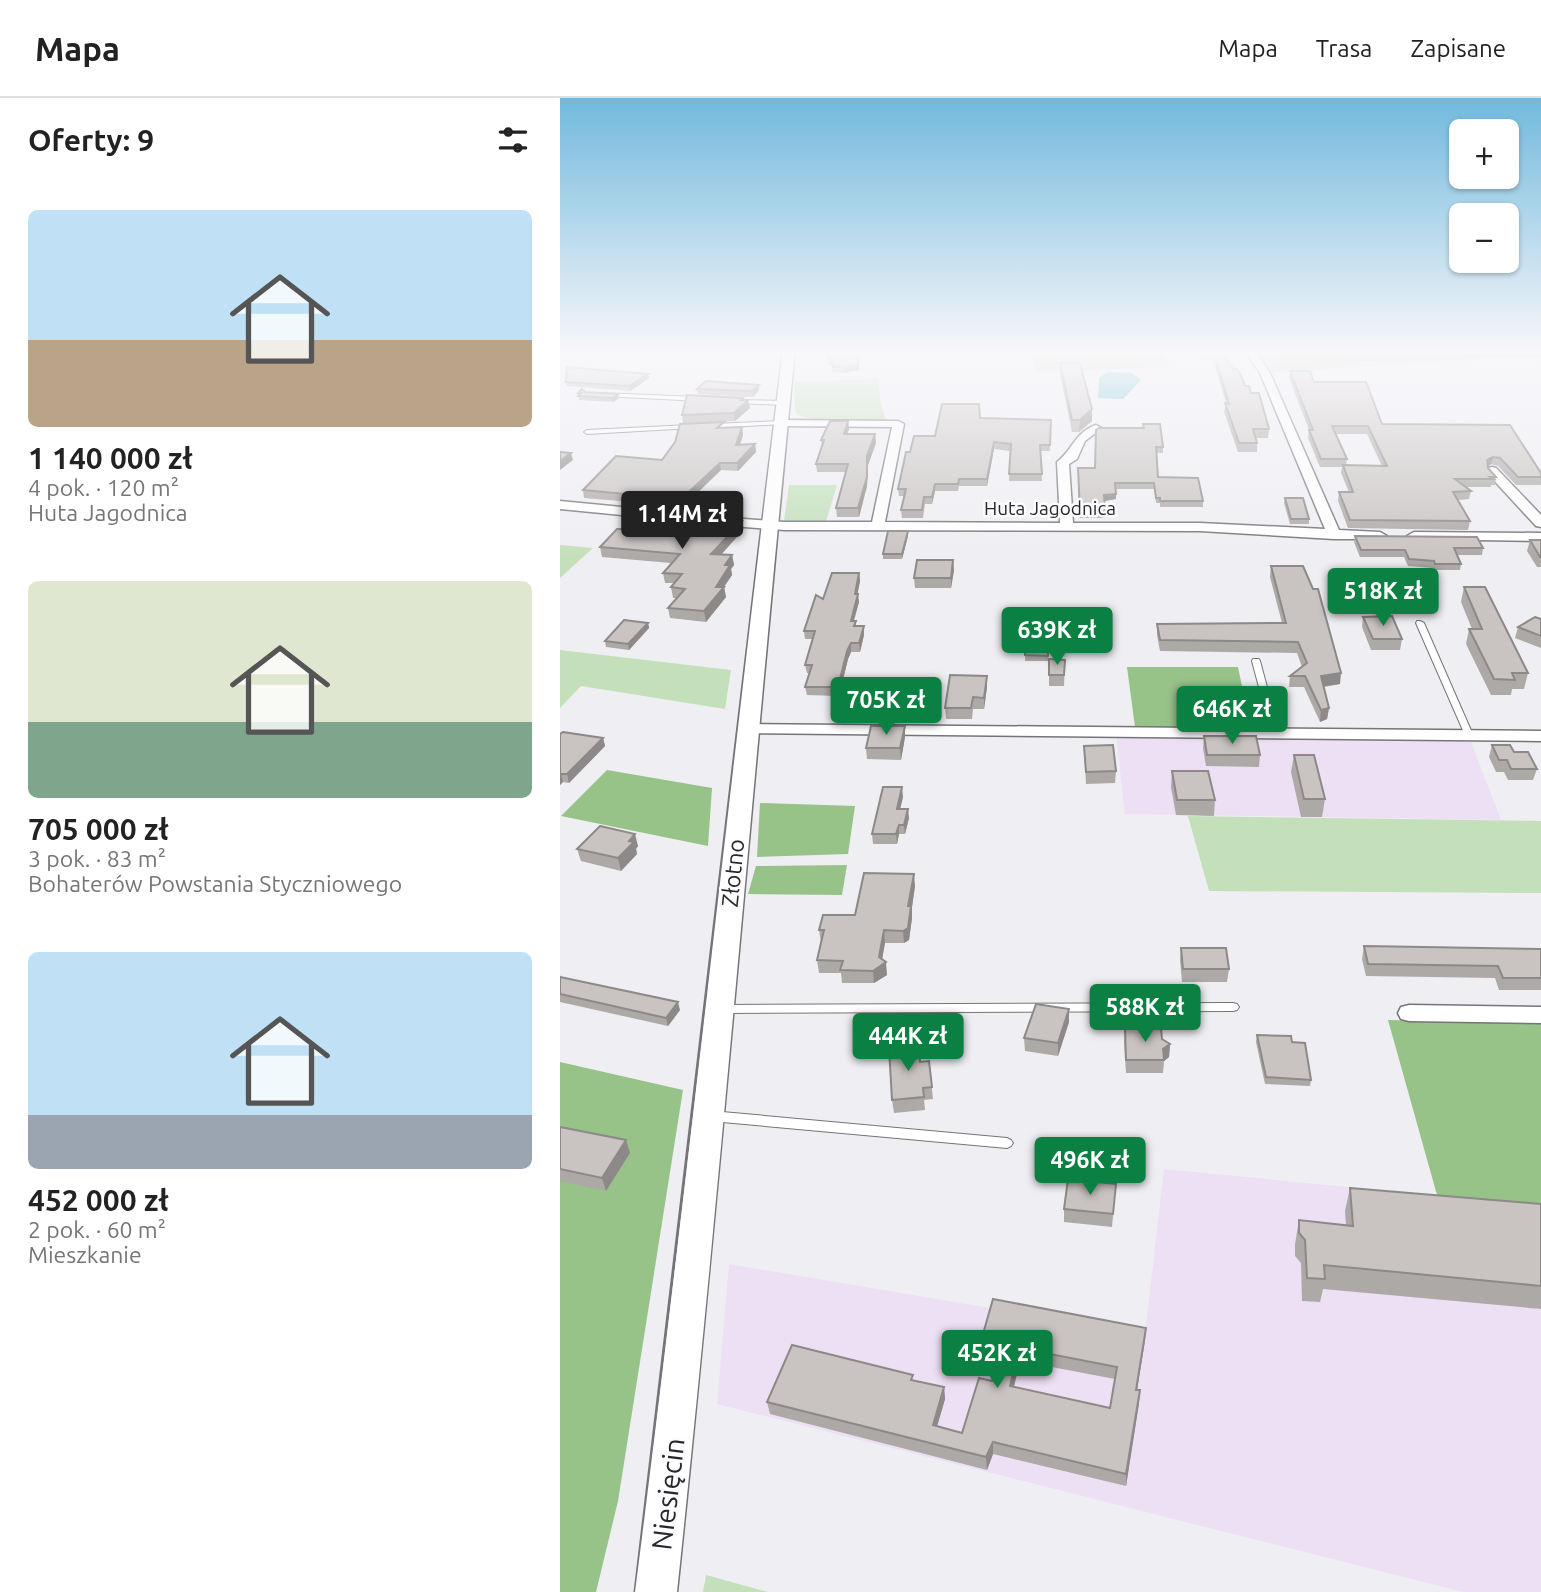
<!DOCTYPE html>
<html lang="pl">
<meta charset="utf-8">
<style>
:root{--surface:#fff;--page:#f2f2f2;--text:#222;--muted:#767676;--line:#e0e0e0;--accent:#0b8043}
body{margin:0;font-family:Ubuntu,sans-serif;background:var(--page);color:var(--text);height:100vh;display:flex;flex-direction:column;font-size:26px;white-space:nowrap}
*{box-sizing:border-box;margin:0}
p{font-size:23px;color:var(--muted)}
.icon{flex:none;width:38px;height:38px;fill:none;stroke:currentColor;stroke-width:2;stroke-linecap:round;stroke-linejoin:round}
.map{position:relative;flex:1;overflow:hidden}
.drawer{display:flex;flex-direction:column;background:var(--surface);width:560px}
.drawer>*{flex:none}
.tools{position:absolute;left:889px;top:21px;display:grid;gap:14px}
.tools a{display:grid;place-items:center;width:70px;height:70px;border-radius:10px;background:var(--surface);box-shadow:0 2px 5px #0004;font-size:35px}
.price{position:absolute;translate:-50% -60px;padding:0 16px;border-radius:7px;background:var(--accent);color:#fff;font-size:23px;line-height:46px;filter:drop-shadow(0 2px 4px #0008)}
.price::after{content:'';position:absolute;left:50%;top:42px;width:21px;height:16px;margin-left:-10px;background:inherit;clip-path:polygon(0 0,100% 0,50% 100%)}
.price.selected{background:#222;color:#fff}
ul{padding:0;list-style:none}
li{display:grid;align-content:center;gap:14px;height:371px;padding:0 28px}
li span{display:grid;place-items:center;height:217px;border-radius:10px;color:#555}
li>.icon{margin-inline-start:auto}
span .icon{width:126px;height:126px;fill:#fffc;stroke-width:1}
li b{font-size:30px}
h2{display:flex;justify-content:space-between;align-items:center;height:84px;padding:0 28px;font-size:30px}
header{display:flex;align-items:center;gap:42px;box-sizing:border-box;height:98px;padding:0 35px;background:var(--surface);border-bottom:2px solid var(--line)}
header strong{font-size:33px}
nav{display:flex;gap:38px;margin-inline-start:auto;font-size:24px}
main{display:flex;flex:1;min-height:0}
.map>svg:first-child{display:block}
</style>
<header>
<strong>Mapa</strong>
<nav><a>Mapa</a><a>Trasa</a><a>Zapisane</a></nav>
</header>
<main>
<section class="drawer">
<h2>Oferty: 9<svg class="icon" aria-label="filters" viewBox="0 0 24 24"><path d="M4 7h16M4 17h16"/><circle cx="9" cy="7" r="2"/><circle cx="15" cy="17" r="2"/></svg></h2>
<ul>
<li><span style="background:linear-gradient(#bfe0f5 60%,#b9a48a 0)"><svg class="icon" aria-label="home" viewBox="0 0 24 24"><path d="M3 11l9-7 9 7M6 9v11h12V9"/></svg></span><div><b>1 140 000 zł</b><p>4 pok. · 120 m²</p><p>Huta Jagodnica</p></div></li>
<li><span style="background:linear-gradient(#dfe7d0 65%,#7fa58c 0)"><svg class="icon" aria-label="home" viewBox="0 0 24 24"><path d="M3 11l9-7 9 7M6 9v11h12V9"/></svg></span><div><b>705 000 zł</b><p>3 pok. · 83 m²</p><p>Bohaterów Powstania Styczniowego</p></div></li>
<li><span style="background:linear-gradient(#bfe0f5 75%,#9aa5b1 0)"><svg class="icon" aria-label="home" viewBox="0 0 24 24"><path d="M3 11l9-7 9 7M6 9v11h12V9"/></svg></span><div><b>452 000 zł</b><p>2 pok. · 60 m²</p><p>Mieszkanie</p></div></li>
</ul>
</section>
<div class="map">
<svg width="981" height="1494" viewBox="0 0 981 1494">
<rect width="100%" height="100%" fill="#efeef3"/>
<g fill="#ede0f4">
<polygon points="556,635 911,644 941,722 565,716"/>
<polygon points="604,1071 981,1108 981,1494 903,1494 157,1306 169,1166 585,1236"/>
</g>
<g fill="#c3e0ba">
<polygon points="471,252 601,252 610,269 477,274"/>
<polygon points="694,252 704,252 707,258 785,265 917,262 711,274"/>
<path d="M319 281 320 303 326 322C316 323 240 324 236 315 234 310 235 288 234 284Z"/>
<polygon points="229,387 277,387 266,423 224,423"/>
<polygon points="0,447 33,450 0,480"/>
<polygon points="0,552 171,572 165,611 21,588 0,610"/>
<polygon points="628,718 981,723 981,795 649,793"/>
<polygon points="146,1477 208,1494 143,1494"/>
</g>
<g fill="#97c288">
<polygon points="704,252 981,252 981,259 785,265 707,258"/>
<polygon points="567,569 678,569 689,622 687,630 575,629"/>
<polygon points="47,672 152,690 148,748 1,718"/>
<polygon points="200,705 295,708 288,756 197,759"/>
<polygon points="287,767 282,797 188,796 196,768"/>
<polygon points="828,922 981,925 981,1108 877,1097"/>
<polygon points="0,964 123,992 58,1403 36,1494 0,1494"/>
</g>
<polygon fill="#5fc0cd" points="547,274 571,275 581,282 563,301 538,300 539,280"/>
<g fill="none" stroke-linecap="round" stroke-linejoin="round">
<defs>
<g id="service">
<polygon points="41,295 139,299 142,301 139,303 43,298 40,296"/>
<polygon points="173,302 224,303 227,305 224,307 175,305 173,304"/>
<polygon points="222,323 225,325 224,326 152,330 149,328 152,326"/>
<polygon points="130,327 133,329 132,330 27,336 24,334 27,332"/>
<polygon points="857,523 860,523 864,525 913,637 912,639 909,640 905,637 856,525"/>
<polygon points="693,561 699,561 700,563 719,634 718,636 712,636 711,634 692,563"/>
<polygon points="673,905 677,906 679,909 677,912 673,913 163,915 159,914 157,911 159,908 163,907"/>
<polygon points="151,1013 447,1040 451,1042 453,1045 451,1048 447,1050 151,1023 147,1021 145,1018 147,1015"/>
</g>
<g id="minor">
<path d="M684 252H694L710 275 779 432 820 434 827 438 825 441H774L640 433 224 432 158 427 151 423 158 419 224 424H312L332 329 222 328 216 325 222 322 338 323 344 326 325 424 500 425 497 364C513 352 514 335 536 327L542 330 525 343 517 361 509 366 513 425H640L765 431 700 275Z"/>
<polygon points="932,369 936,370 981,417 981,429 976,428 928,376 928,370"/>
<polygon points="0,403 103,413 110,417 103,421 0,411"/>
<polygon points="854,434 981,435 981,443 849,441 847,438"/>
<polygon points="187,626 981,633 981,643 181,635 178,631 181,627"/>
<polygon points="849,907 981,909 981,925 849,923 841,921 838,915 841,909"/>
</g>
<path id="tertiary" d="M223 252H235C194 666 161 1081 117 1494H75C128 1081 172 666 223 252Z"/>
</defs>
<use href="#service" stroke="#757478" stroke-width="2"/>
<use href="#minor" stroke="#757478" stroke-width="3"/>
<use href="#tertiary" stroke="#757478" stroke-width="3"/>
<use href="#service" fill="#fff" fill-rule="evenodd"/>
<use href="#minor" fill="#fff" fill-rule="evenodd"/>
<use href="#tertiary" fill="#fff" fill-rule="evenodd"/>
</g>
<g fill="#ada9a7" fill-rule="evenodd">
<polygon points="257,252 298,252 299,272 284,275 272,274 272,267 268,267 268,254 257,254"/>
<polygon points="631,252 661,252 685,288 691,295 709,331 708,340 696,340 697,345 697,354 678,354 664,314 666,305 653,261 642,261 638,254 632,255"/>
<polygon points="500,265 532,323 519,334 512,334 500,276"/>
<path d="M730 273 754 284 822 326 950 327 981 375V387H956L938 368 931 366 928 369V370L936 379 935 387H931V389H906L911 393 909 401 898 402 910 423 908 432 788 430 778 403 779 394H789L781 375 782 369H760L748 340 749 332 729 280ZM775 336H807L822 368 786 367 787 361Z"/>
<polygon points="88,276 89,280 70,293 7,288 6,284"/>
<polygon points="137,291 199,292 193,299 138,296"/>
<polygon points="25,294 58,296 59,300 53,304 19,302 18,295"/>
<polygon points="183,300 183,302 190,310 175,323 123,325 122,317"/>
<polygon points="420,320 491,322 490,353 481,353 482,383 449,383 450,353 434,351 427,388 399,388 398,393 375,393 372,406 365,406 363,420 342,420 341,412 344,398 339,398 338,391 350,354 375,338"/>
<polygon points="288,323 289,331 287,336 315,336 316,345 308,367 307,388 299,419 277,419 276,410 286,374 257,374 256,366 262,348 261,342"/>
<polygon points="583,326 603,349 603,355 597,355 598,379 643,403 643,409 600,409 600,405 596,405 594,391 556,391 556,401 544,403 545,420 519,420 518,370 535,370 583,330"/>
<polygon points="182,329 183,337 180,347 195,346 196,354 178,373 161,372 138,394 173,405 162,417 96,410 96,406 24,400 23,392 102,362 115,344 164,330"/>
<polygon points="725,400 749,421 749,426 730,426 724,405"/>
<polygon points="182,423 183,432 161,456 172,457 174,467 171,471 172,477 164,489 166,499 146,524 110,520 108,510 117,500 113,500 111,489 114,485 105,485 103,475 111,465 42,459 40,449 63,431"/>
<polygon points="348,438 342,461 323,461 323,456"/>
<polygon points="795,438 923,450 922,457 897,457 901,466 900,472 874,472 873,470 848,468 844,459 800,459 794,444"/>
<polygon points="970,442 981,442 981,469 977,469 967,453"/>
<polygon points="711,468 780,586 764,589 769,610 767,621 760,624 744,589 729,589 730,578 742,569 737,555 600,553 597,537 597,526 722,525 710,479"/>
<polygon points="394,472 391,490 355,490 354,480"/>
<polygon points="299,475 300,483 297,496 299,504 294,523 296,523 296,528 304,528 304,537 300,554 291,554 288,561 279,598 247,597 245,589 250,575 247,575 245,567 253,541 245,541 244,533 263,501"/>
<polygon points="904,489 968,575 964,591 952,591 951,597 931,597 906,546 909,531 912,531 901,504"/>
<polygon points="803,519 842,541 840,552 811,552 802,529"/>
<polygon points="981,521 981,550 955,540 958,529"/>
<polygon points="88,525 89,530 69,552 46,549 45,543"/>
<polygon points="466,529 489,529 488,563 465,563"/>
<polygon points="489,561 505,562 504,588 489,588"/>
<polygon points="427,589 424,611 413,611 412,621 386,621 385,610"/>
<polygon points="345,628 345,639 341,662 307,661 306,650"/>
<polygon points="0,636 43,640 45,648 9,685 3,684 0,687"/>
<polygon points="644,638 700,657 699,669 646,668 643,650"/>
<polygon points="932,647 954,654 977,671 973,682 948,682 944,674 936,674 929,659"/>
<polygon points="524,648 556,673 555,685 526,686"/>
<polygon points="734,657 765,701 762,719 741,719 731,674"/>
<polygon points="612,673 655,702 654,718 616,717 611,689"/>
<polygon points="343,699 340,711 349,720 345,736 339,736 337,746 313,746 312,736"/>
<polygon points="78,748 76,751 77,756 61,773 21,763 17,751"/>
<polygon points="355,788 352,809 352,820 349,842 344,845 325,845 322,861 327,877 314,885 282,885 281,875 259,875 257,862 261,844 259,832 295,817"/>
<polygon points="804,848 981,851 981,892 939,892 935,880 806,878 802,861"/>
<polygon points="621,850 669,871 667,884 622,884 620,862"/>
<polygon points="0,877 1,879 120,912 108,928 0,904"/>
<polygon points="509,924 498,958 465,953 464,940"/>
<polygon points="565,930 602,941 610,946 609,959 604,963 603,975 566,975 564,943"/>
<polygon points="697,937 732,944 751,982 750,988 705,986 696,944"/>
<polygon points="369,963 373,1001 364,1002 365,1012 334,1015 332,1002 361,964"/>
<polygon points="0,1029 70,1055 46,1093 0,1083"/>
<polygon points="556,1086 552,1129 504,1124 504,1111"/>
<polygon points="790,1090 981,1106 981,1211 763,1191 760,1204 742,1203 741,1165 735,1158 735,1146 739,1122 786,1127 785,1113"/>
<path d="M585 1242 577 1292H580L579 1305 566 1388 433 1356 427 1372 210 1316 207 1304 354 1282 384 1289 385 1301 377 1328 402 1335 432 1283 440 1259 422 1256 421 1243ZM460 1263 555 1281 550 1310 454 1289Z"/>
</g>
<g fill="#8d8988">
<polygon points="298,252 299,272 284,275 284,269"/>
<polygon points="88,276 89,280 70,293 69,288"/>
<polygon points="199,287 199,292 193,299 192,293"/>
<polygon points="58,296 59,300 53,304 53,300"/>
<polygon points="183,300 184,306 188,302 190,310 175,323 174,315"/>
<polygon points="532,311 532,323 519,334 520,322"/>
<polygon points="288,323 289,331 284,344 284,336"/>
<polygon points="182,329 183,337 177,355 176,347"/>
<polygon points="315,336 316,345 308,367 307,388 299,419 298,410 307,358"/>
<polygon points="434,344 434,351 427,388 427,381"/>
<polygon points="195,346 196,354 178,373 177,365"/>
<polygon points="11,355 13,362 0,372 0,363"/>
<polygon points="933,359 931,366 925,370 927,362"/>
<polygon points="160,365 161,372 131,401 130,393"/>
<polygon points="375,386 375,393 372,406 372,399"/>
<polygon points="556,396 556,401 544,403 544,397"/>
<polygon points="172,397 173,405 162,417 161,409"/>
<polygon points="182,423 183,432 153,466 151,456"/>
<polygon points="348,433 348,438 342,461 342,456"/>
<polygon points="172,457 174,467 171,471 172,477 163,490 164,489 166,499 146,524 144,513 165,467"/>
<polygon points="393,462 394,472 391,490 391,480"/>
<polygon points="299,475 300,483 296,504 298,496 299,504 291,531 291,523"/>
<polygon points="88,525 89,530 69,552 68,546"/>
<polygon points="304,528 304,537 300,554 299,545"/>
<polygon points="291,545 291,554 288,561 279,598 278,589 287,553"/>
<polygon points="781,575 780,586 759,589 761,578"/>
<polygon points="427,578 427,589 424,611 424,600"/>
<polygon points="769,610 767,621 760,624 761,612"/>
<polygon points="345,628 345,639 341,662 340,650"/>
<polygon points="43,640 45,648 9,685 7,676"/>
<polygon points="1,675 3,684 0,687 0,676"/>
<polygon points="342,689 343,699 338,720 337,711"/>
<polygon points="348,711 349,720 345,736 344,727"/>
<polygon points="339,727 339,736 337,746 336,736"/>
<polygon points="75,736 78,748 76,751 77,756 61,773 58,760 69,743"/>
<polygon points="354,776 355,788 352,809 352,820 349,842 344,845 343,833"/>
<polygon points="324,832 325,845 321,867 326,864 327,877 314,885 313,873 319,859"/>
<polygon points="118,904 120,912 108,928 106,920"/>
<polygon points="509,911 509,924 498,958 498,945"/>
<polygon points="610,946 609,959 604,963 603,951"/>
<polygon points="66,1042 70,1055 46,1093 42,1080"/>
<polygon points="586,1230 585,1242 575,1304 576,1292"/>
<polygon points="459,1250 460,1263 451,1300 450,1288"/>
<polygon points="384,1289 385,1301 374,1339 373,1327"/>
<polygon points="580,1292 579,1305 566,1388 566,1376"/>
<polygon points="433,1344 433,1356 427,1372 426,1359"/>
</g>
<g fill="#c9c4c2" stroke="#8d8988" stroke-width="2" fill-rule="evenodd">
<polygon points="268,252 298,252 298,266 284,269 272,268 272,261 268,261"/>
<polygon points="642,252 661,252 673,271 677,271 681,278 685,288 689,288 691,295 699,295 709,331 693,331 697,345 679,345 665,305 669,306 653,253"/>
<polygon points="500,265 520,265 532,311 520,322 512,322"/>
<polygon points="7,269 88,276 69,288 6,284"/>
<polygon points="730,273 750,273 754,284 806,284 822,326 950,327 981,375 981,379 958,379 940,360 933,359 927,362 928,370 936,379 930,379 933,381 895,381 911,393 893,394 910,423 790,422 779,394 793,394 783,367 827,368 808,328 772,328 787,361 761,361 749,332 753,332"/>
<polygon points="146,283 199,287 192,293 137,291"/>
<polygon points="22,291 25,294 58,296 53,300 18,298 21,295 18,295"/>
<polygon points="127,297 183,300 181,302 188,302 174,315 122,317"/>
<polygon points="382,306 419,306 420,320 491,322 490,347 480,347 482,376 449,376 451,346 434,344 427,381 399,381 398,386 375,386 372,399 364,399 362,412 341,412 346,391 338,391 346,354 350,354 354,338 375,338"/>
<polygon points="270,323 288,323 284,336 315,336 307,358 307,379 298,410 276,410 288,366 256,366 264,342 261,342"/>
<polygon points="164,324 157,330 182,329 176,347 195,346 177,365 160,365 130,393 172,397 161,409 95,402 98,399 23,392 56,358 102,362 115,344 120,326"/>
<polygon points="583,326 600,326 603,349 596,349 598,379 638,380 643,403 600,403 600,400 596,400 594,385 555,385 556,396 544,397 545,414 520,414 518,370 535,370 536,332 539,330 584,330"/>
<polygon points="0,354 11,355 0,363"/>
<polygon points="725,400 743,400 749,421 731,421"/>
<polygon points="82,413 182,423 151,456 172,457 165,467 170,467 156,489 164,489 144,513 108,510 125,491 111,489 122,476 103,475 120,456 40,449 57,431 63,431"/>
<polygon points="328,433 348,433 342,456 323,456"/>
<polygon points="795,438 917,439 923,450 894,450 901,466 875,466 874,463 849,461 845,452 801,452"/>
<polygon points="970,442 981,442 981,459 980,459"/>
<polygon points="357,462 393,462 391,480 354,480"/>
<polygon points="711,468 743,468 753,491 758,491 781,575 761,578 769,610 761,612 745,578 730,578 747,565 738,544 600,542 597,526 726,525"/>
<polygon points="272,475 299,475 295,496 298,496 291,523 296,523 294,528 304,528 299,545 291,545 287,553 278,589 245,589 252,567 245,567 255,533 244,533 256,497 263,501"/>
<polygon points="904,489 925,489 968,575 952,575 955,582 934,581 909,531 922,531"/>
<polygon points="832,518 842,541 813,541 803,519"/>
<polygon points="975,519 981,521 981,538 958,529"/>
<polygon points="64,522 88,525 68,546 45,543"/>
<polygon points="466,529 489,529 488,558 465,557"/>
<polygon points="489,561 505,562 504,577 489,577"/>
<polygon points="390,577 427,578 424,600 413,599 411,610 385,610"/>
<polygon points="311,628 345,628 340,650 306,650"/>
<polygon points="3,634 43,640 7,676 0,676 0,636"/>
<polygon points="644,638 696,638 700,657 647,657"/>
<polygon points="553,647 556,673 526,674 524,648"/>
<polygon points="932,647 950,647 954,654 968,654 977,671 951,671 947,662 939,662"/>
<polygon points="734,657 754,657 765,701 744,701"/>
<polygon points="612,673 648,673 655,702 617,702"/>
<polygon points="323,689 342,689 337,711 348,711 344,727 339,727 336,736 312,736"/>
<polygon points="40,728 75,736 69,743 74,744 58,760 17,751"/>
<polygon points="304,775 354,776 348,808 351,808 348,830 343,833 324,832 319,859 326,864 313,873 280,872 283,863 257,862 264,832 259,832 263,817 295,817"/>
<polygon points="804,848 981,851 981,880 943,880 938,868 808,866"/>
<polygon points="621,850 666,850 669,871 623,871"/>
<polygon points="0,879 118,904 106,920 0,896"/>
<polygon points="476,906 509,911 498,945 464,940"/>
<polygon points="565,930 601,930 602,941 610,946 603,951 604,962 566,962"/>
<polygon points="697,937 731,938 732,944 745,945 751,982 706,979"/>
<polygon points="359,947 360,964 369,963 372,989 363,990 364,999 332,1002 329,950"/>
<polygon points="0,1029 66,1042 42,1080 0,1071"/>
<polygon points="508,1081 556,1086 553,1116 504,1111"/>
<polygon points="790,1090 981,1106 981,1188 764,1167 765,1181 747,1180 745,1142 739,1135 739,1122 793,1128"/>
<path d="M433 1201 586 1230 576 1292H580L566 1376 433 1344 426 1359 207 1304 232 1247 353 1277 351 1282 384 1289 373 1327 402 1335 419 1280 432 1283 444 1247 421 1243ZM459 1250 557 1269 550 1310 450 1288Z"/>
</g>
<linearGradient id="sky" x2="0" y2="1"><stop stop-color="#71b9dd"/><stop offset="0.55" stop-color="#f8f7fa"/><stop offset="1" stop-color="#f8f7fa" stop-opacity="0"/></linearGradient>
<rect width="981" height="462" fill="url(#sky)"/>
<g text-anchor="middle" stroke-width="5" stroke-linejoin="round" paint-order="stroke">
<g font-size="19" fill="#272628" stroke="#fcfcff">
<text x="490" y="417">Huta Jagodnica</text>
</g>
<g font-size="23" fill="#272628" stroke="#fcfcff">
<text transform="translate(173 775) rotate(-84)" y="8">Złotno</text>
</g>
<g font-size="28" fill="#272628" stroke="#fcfcff">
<text transform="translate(108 1396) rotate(-83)" y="10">Niesięcin</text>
</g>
</g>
</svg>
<div class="tools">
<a>+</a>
<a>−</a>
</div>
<b class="price selected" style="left:122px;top:453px">1.14M zł</b>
<b class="price" style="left:823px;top:530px">518K zł</b>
<b class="price" style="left:497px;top:569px">639K zł</b>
<b class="price" style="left:326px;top:639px">705K zł</b>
<b class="price" style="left:672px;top:648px">646K zł</b>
<b class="price" style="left:585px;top:946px">588K zł</b>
<b class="price" style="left:348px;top:975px">444K zł</b>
<b class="price" style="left:530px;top:1099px">496K zł</b>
<b class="price" style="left:437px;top:1292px">452K zł</b>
</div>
</main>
